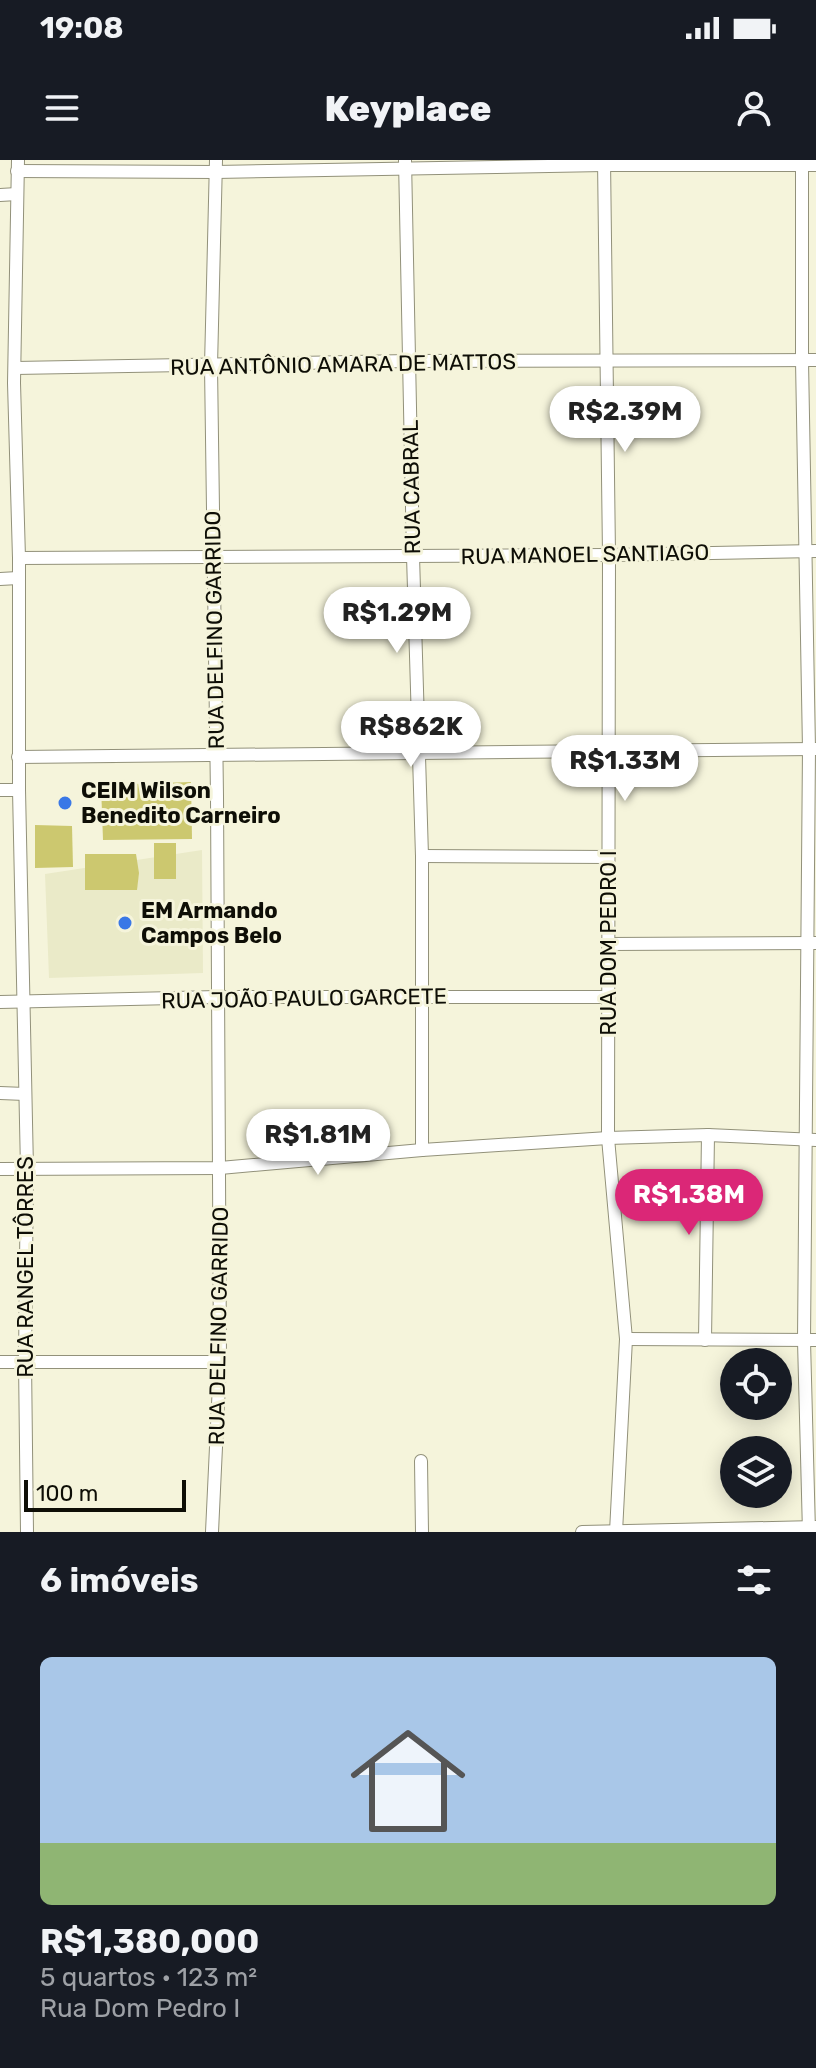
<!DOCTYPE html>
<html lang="pt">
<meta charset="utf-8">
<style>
:root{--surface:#171b24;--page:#20242c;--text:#f1f3f6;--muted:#9ea1a6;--accent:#db2777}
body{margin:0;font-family:Rubik,sans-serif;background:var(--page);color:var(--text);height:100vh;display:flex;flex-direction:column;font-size:30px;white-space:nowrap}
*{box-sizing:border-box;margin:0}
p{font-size:26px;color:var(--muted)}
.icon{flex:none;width:44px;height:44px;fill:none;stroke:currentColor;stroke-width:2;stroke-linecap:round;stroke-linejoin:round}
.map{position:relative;height:1372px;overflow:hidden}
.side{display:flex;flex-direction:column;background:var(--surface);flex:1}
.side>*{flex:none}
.controls{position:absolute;left:720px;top:1188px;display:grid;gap:16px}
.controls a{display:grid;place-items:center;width:72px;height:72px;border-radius:50%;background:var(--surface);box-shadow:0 4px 20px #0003;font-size:40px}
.scale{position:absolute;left:24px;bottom:20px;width:162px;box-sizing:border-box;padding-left:8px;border:4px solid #0e0e06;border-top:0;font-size:22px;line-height:28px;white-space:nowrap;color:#0e0e06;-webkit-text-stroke:6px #f5f4db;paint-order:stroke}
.price{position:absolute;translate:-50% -68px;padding:0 18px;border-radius:28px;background:#fff;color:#222;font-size:26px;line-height:52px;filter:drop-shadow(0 2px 4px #0008)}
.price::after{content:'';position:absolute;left:50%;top:48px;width:24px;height:18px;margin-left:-12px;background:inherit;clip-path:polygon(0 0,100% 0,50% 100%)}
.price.on{background:var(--accent);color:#fff}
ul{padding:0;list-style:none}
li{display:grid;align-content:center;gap:16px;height:424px;padding:0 40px}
li span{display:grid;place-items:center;height:248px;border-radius:12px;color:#555}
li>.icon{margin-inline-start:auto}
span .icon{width:144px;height:144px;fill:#fffc;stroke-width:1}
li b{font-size:34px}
h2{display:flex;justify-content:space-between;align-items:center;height:96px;padding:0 40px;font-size:34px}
.status{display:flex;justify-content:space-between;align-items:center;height:56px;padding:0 40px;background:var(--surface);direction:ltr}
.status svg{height:22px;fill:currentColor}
header{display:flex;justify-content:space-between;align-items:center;height:104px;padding:0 40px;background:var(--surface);font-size:36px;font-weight:800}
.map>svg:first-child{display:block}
</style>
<div class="status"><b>19:08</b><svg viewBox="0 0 49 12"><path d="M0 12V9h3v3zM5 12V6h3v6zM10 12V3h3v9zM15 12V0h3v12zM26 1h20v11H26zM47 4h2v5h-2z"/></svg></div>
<header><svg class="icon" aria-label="menu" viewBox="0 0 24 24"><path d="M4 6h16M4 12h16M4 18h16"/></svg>Keyplace<svg class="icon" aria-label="person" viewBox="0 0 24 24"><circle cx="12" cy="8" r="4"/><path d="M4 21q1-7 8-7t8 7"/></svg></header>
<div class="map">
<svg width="816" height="1372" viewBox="0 0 816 1372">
<rect width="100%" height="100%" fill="#f5f4db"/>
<polygon fill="#eaeac8" points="202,690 203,813 49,818 45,714"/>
<g fill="#ccc86f">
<polygon points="191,622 192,679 103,680 101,625"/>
<polygon points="35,665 72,666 73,707 35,708"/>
<rect x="154" y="683" width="22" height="36"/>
<polygon points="85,694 136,694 139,713 137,730 85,730"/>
</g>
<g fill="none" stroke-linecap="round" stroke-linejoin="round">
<defs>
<g id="minor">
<polyline points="18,0 14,223 19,398 19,630 27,1009 25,1201 27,1372"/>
<polyline points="405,0 413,396 422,696 422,990"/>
<polyline points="604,0 609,395 608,978 626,1179 616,1372"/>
<polyline points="802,0 802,201 809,589 804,1181 809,1372"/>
<polyline points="17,11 216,12 604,5 816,5"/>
<polyline points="0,35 17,34"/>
<polyline points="15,208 409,201 816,200"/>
<polyline points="19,398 609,395 816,391"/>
<polyline points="0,419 18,418"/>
<polyline points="18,597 815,589"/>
<polyline points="0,630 19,630"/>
<polyline points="422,696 608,697"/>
<polyline points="609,784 816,783"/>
<polyline points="0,842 217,837 608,837"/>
<polyline points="0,933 25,934"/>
<polyline points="0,1009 220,1008 422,990 608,978 708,975 816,980"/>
<polyline points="626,1179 816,1180"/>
<polyline points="705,1180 708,975"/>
<polyline points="0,1202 220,1202"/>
<polyline points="421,1301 422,1372"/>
<polyline points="212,1372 220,1202 217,636 211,206 216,0"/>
<polyline points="582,1372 816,1367"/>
</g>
</defs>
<use href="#minor" stroke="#92917a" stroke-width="14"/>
<use href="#minor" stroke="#fff" stroke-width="12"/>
</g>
<g fill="#3a78e6" stroke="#f5f4db" stroke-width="3">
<circle cx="65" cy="643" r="8"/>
<circle cx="125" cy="763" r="8"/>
</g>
<g text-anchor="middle" stroke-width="6" stroke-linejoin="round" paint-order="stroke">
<g font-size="22" fill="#0e0e06" stroke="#f5f4db">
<text transform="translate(343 204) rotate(-1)" y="8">RUA ANTÔNIO AMARA DE MATTOS</text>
<text transform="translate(411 327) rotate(-91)" y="8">RUA CABRAL</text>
<text transform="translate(585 394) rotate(-1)" y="8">RUA MANOEL SANTIAGO</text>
<text transform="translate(214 470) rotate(-91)" y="8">RUA DELFINO GARRIDO</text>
<text transform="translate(608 783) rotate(-90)" y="8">RUA DOM PEDRO I</text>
<text transform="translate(304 838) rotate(-1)" y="8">RUA JOÃO PAULO GARCETE</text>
<text transform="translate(25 1107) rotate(-90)" y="8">RUA RANGEL TÔRRES</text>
<text transform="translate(218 1166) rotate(-89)" y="8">RUA DELFINO GARRIDO</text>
</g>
<g font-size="22" font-weight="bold" fill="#0e0e06" stroke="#f5f4db" text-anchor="start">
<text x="81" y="638">CEIM Wilson<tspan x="81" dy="25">Benedito Carneiro</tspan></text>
<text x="141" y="758">EM Armando<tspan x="141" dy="25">Campos Belo</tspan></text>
</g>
</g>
</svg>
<div class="controls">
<a><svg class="icon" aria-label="locate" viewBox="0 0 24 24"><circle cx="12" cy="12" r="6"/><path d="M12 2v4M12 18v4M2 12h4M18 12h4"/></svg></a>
<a><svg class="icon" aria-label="layers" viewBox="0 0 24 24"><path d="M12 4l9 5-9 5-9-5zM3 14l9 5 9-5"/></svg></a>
</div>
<div class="scale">100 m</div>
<b class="price" style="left:625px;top:294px">R$2.39M</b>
<b class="price" style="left:397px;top:495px">R$1.29M</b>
<b class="price" style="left:411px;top:609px">R$862K</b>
<b class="price" style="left:625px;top:643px">R$1.33M</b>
<b class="price" style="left:318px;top:1017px">R$1.81M</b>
<b class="price on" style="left:689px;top:1077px">R$1.38M</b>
</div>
<section class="side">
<h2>6 imóveis<svg class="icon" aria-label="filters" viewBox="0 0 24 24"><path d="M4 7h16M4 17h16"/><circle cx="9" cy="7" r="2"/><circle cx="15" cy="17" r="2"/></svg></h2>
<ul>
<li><span style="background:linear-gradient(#a9c7e8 75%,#8fb573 0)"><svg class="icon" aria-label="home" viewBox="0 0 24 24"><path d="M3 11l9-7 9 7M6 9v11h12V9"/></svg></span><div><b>R$1,380,000</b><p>5 quartos · 123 m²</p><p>Rua Dom Pedro I</p></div></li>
</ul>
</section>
